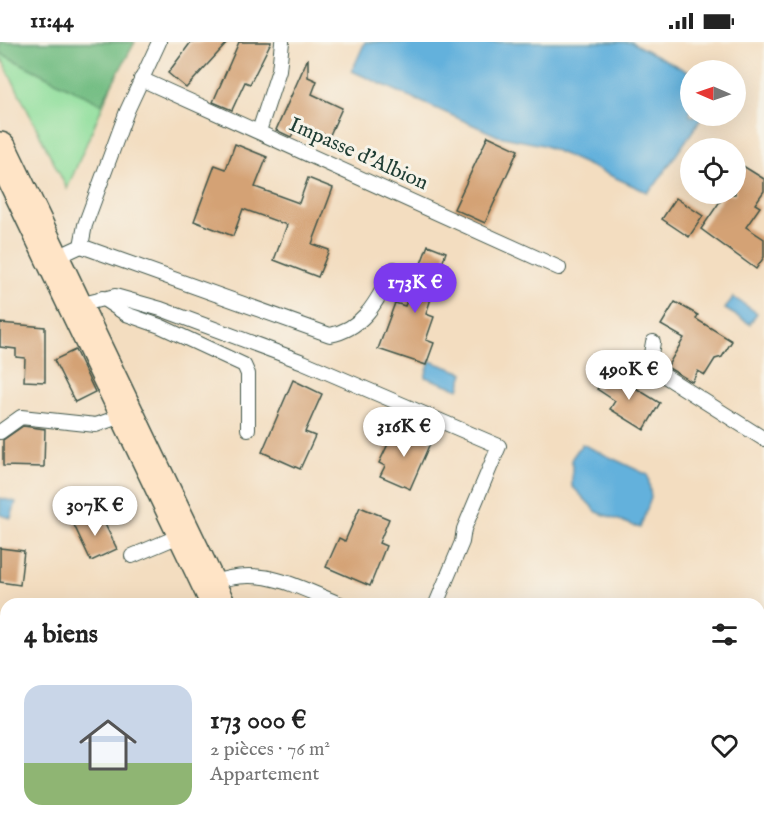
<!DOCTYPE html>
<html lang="fr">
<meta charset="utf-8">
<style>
:root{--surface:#fff;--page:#f2f2f2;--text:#222;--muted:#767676;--line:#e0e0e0;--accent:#7c3aed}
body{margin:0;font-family:"IM FELL English",serif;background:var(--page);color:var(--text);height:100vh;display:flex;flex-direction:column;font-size:22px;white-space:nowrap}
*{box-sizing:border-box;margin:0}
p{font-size:20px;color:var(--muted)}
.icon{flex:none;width:33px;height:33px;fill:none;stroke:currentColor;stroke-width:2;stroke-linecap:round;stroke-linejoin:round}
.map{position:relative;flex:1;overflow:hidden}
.panel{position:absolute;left:0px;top:556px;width:765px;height:236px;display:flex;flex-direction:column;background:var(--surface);border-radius:18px 18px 0 0;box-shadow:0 6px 24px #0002}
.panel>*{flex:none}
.needle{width:39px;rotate:272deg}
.controls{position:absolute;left:680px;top:18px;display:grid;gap:12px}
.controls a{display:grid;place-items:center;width:66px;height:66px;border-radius:50%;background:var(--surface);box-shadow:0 6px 24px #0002;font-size:30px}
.price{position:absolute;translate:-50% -51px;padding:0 14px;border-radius:21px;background:#fff;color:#222;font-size:20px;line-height:39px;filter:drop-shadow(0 2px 3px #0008)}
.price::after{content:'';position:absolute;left:50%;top:36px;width:18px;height:14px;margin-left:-9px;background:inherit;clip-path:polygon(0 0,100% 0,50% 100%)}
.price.active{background:var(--accent);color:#fff}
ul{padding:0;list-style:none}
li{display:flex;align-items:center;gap:18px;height:150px;padding:0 24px}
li+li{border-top:2px solid var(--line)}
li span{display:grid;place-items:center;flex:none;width:168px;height:120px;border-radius:18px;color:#555}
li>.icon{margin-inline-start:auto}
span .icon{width:72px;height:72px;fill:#fffc;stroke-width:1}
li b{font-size:26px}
h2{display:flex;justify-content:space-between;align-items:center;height:72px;padding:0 24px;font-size:26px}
.status{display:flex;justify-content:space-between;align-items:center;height:42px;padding:0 30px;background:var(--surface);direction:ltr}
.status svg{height:16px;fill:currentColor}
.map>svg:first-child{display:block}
</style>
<div class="status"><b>11:44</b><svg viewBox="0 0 49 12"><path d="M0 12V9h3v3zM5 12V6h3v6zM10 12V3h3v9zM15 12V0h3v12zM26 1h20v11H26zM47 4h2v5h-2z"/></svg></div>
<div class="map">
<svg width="764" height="791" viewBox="0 0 764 791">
<rect width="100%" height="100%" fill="#f7f3e8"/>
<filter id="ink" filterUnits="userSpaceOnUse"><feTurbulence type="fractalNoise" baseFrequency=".0167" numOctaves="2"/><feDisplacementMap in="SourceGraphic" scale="12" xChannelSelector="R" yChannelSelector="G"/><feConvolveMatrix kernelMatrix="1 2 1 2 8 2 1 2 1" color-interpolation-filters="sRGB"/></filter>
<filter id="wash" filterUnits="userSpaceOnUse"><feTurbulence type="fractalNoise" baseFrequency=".008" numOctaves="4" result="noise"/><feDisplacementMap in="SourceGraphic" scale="24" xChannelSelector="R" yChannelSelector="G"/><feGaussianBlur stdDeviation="1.35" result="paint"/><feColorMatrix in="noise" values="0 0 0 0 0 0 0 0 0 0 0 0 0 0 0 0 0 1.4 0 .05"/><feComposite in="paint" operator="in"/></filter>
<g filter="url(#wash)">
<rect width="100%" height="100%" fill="#f3ddc0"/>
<polygon fill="#91df9d" stroke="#588e68" stroke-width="1.5" points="0,0 130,0 67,147 0,13"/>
<polygon fill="#74be84" stroke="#4a7e5c" stroke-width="1.5" points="0,0 135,0 101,62 0,11"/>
<g fill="#63b1dc" stroke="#417788" stroke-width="1.5">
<polygon points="365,0 631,0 690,31 690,74 703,74 656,142 647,150 543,103 498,94 352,29"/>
<polygon points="733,255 757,271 750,282 725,267"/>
<polygon points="430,319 464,331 459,347 425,335"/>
<polygon points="582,402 648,433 651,456 640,486 597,470 572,444 572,416"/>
<polygon points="0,456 16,460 11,476 0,473"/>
</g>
<g id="blocks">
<g fill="#d4a275">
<polygon points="191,0 228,0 186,46 168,31"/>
<polygon points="239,0 271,0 250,42 245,40 232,68 213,60"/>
<polygon points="308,16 308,35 317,39 312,52 342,66 329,95 298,81 291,95 276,88"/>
<polygon points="488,94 518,108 485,181 454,167"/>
<polygon points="235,102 267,115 255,145 299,161 308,136 333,146 312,202 329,208 318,235 274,218 287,183 243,167 233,194 194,179 215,123 226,127"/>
<polygon points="743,124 764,137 764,149 755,162 760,165 746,185 764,197 764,215 756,227 701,187 725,152 735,152 735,136"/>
<polygon points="676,156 703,174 689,195 662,177"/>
<polygon points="428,203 446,210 426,272 434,275 426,298 434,301 426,323 378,307 395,261 405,264"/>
<polygon points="675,260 698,273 696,277 732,299 722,315 715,317 705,333 698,329 692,340 667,325 684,296 661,283"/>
<polygon points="0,281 45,285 45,340 24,339 25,316 16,315 16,307 0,305"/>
<polygon points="75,308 95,350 75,360 54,318"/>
<polygon points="608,329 660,361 644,388 610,367 615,359 597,347"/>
<polygon points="293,338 322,352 305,390 315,394 300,427 262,410"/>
<polygon points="23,384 45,387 44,425 3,424 3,398"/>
<polygon points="401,386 431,399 410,447 380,434 385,424 379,421 390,398 395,400"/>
<polygon points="360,465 389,477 379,501 386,504 370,544 326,525 339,496 345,499"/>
<polygon points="99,470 117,507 91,519 74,483"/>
<polygon points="0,506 24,509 20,543 0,540"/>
</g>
</g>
</g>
<g filter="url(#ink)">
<use href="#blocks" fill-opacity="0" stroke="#3f5549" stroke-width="1.5"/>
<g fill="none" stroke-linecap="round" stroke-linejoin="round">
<defs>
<g id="lane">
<polyline points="141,37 559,226"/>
<polyline points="259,89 279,28 282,0"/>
<path d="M81 204 330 293C366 286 378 256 394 227"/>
<polyline points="53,217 81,204 85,183 127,69 159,0"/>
<polyline points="102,256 126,272 160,284 244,323 248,332 248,387"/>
<polyline points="75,264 115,254 161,267 303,320 499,404 464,487 462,500 436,562"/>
<polyline points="653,300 649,324 764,397"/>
<polyline points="0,390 21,375 96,383 127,372"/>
<polyline points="132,514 184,492"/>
<path d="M208 542C260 522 292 543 340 562"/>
<polyline points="0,670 6,671"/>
</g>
<g id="secondary">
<polyline points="0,107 218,562"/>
<polyline points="325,786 327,791"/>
</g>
</defs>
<use href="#lane" stroke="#3f5549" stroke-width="16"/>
<use href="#secondary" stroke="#3f5549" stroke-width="36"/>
<use href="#lane" stroke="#fff" stroke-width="14"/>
<use href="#secondary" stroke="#ffe4c6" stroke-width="33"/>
</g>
</g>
<g text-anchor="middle" stroke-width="6" stroke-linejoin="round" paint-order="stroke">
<g font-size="21" fill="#1f3d34" stroke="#f7f3e8">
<text transform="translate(359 111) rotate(24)" y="7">Impasse d'Albion</text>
</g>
</g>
</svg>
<div class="controls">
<a><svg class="needle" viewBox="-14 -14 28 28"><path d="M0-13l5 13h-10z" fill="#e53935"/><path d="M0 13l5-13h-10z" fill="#767676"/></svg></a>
<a><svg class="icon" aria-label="locate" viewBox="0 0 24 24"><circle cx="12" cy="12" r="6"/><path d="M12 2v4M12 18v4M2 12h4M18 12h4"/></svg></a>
</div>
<b class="price active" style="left:415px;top:272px">173K €</b>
<b class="price" style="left:629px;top:359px">490K €</b>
<b class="price" style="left:404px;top:416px">316K €</b>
<b class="price" style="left:95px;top:495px">307K €</b>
<section class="panel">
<h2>4 biens<svg class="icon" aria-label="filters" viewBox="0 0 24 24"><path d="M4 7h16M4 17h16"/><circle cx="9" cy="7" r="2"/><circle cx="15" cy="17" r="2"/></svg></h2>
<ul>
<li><span style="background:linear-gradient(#c9d6e8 65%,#8fb573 0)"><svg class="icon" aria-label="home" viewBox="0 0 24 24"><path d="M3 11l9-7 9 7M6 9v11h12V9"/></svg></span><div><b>173 000 €</b><p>2 pièces · 76 m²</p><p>Appartement</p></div><svg class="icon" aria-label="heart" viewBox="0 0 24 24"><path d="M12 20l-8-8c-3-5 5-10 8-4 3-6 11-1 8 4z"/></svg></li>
</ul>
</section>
</div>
